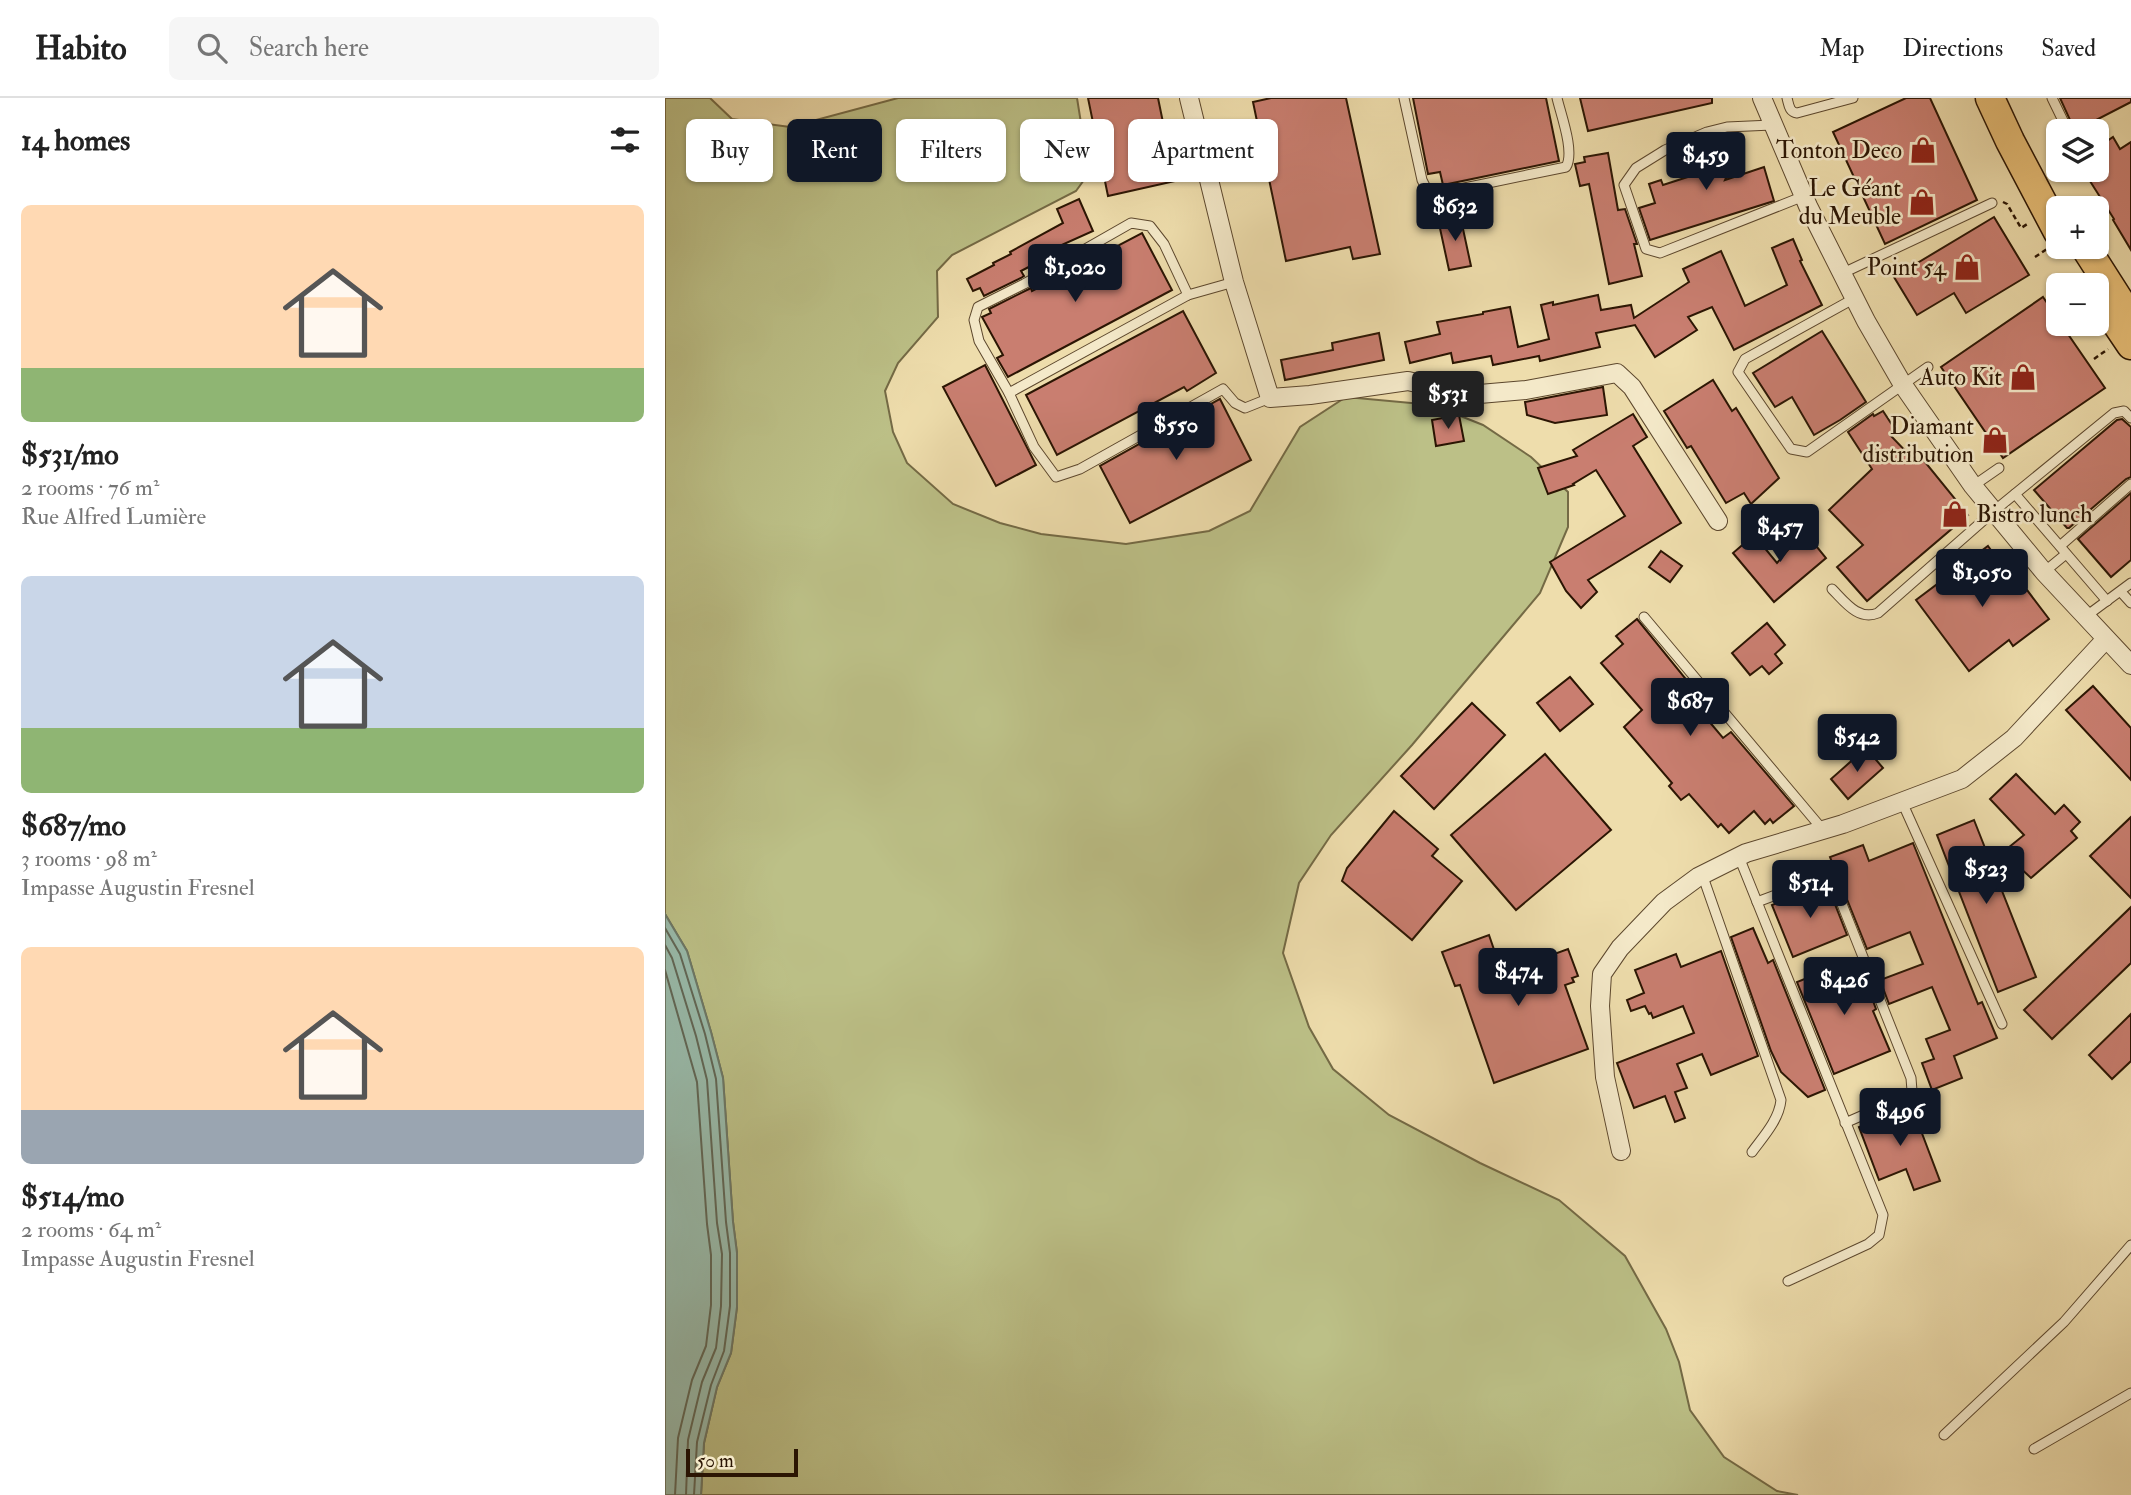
<!DOCTYPE html>
<meta charset="utf-8">
<style>
:root{--surface:#fff;--page:#f6f6f6;--text:#222;--muted:#767676;--line:#e0e0e0;--accent:#111827}
body{margin:0;font-family:"IM FELL Double Pica",serif;background:var(--page);color:var(--text);height:100vh;display:flex;flex-direction:column;font-size:26px;white-space:nowrap}
*{box-sizing:border-box;margin:0}
p{font-size:23px;color:var(--muted)}
.icon{flex:none;width:38px;height:38px;fill:none;stroke:currentColor;stroke-width:2;stroke-linecap:round;stroke-linejoin:round}
.map{position:relative;flex:1;overflow:hidden}
.drawer{display:flex;flex-direction:column;background:var(--surface);width:665px}
.drawer>*{flex:none}
.guide{position:absolute;left:21px;top:21px;width:665px;height:63px;display:flex;gap:14px}
.controls{position:absolute;left:1381px;top:21px;display:grid;gap:14px}
.controls a{display:grid;place-items:center;width:63px;height:63px;border-radius:10px;background:var(--surface);box-shadow:0 2px 5px #0004;font-size:35px}
.scale{position:absolute;left:21px;bottom:18px;width:112px;box-sizing:border-box;padding-left:7px;border:4px solid #2b1503;border-top:0;font-size:19px;line-height:24px;white-space:nowrap;color:#2b1503;-webkit-text-stroke:5px #f4e9c9;paint-order:stroke}
.price{position:absolute;translate:-50% -60px;padding:0 16px;border-radius:7px;background:var(--accent);color:#fff;font-size:23px;line-height:46px;filter:drop-shadow(0 2px 4px #0008)}
.price::after{content:'';position:absolute;left:50%;top:42px;width:21px;height:16px;margin-left:-10px;background:inherit;clip-path:polygon(0 0,100% 0,50% 100%)}
.price.active{background:#222;color:#fff}
ul{padding:0;list-style:none}
li{display:grid;align-content:center;gap:14px;height:371px;padding:0 21px}
li span{display:grid;place-items:center;height:217px;border-radius:10px;color:#555}
li>.icon{margin-inline-start:auto}
span .icon{width:126px;height:126px;fill:#fffc;stroke-width:1}
li b{font-size:30px}
h2{display:flex;justify-content:space-between;align-items:center;height:84px;padding:0 21px;font-size:30px}
.tag{padding:0 24px;border-radius:10px;background:var(--surface);box-shadow:0 2px 5px #0004;font-size:24px;line-height:63px}
.tag.active{background:var(--accent);color:#fff}
header{display:flex;align-items:center;gap:42px;box-sizing:border-box;height:98px;padding:0 35px;background:var(--surface);border-bottom:2px solid var(--line)}
header strong{font-size:33px}
nav{display:flex;gap:38px;margin-inline-start:auto;font-size:24px}
.search{width:490px;height:63px;background:var(--page);display:flex;align-items:center;gap:18px;box-sizing:border-box;padding:0 24px;border-radius:10px;color:var(--muted);font-size:26px}
main{display:flex;flex:1;min-height:0}
.map>svg:first-child{display:block}
</style>
<header>
<strong>Habito</strong>
<div class="search"><svg class="icon" aria-label="search" viewBox="0 0 24 24"><circle cx="10" cy="10" r="6"/><path d="M15 15l6 6"/></svg>Search here</div>
<nav><a>Map</a><a>Directions</a><a>Saved</a></nav>
</header>
<main>
<section class="drawer">
<h2>14 homes<svg class="icon" aria-label="filters" viewBox="0 0 24 24"><path d="M4 7h16M4 17h16"/><circle cx="9" cy="7" r="2"/><circle cx="15" cy="17" r="2"/></svg></h2>
<ul>
<li><span style="background:linear-gradient(#ffd9b3 75%,#8fb573 0)"><svg class="icon" aria-label="home" viewBox="0 0 24 24"><path d="M3 11l9-7 9 7M6 9v11h12V9"/></svg></span><div><b>$531/mo</b><p>2 rooms · 76 m²</p><p>Rue Alfred Lumière</p></div></li>
<li><span style="background:linear-gradient(#c9d6e8 70%,#8fb573 0)"><svg class="icon" aria-label="home" viewBox="0 0 24 24"><path d="M3 11l9-7 9 7M6 9v11h12V9"/></svg></span><div><b>$687/mo</b><p>3 rooms · 98 m²</p><p>Impasse Augustin Fresnel</p></div></li>
<li><span style="background:linear-gradient(#ffd9b3 75%,#9aa5b1 0)"><svg class="icon" aria-label="home" viewBox="0 0 24 24"><path d="M3 11l9-7 9 7M6 9v11h12V9"/></svg></span><div><b>$514/mo</b><p>2 rooms · 64 m²</p><p>Impasse Augustin Fresnel</p></div></li>
</ul>
</section>
<div class="map">
<svg width="1466" height="1397" viewBox="0 0 1466 1397">
<rect width="100%" height="100%" fill="#eeddac"/>
<filter id="stains"><feTurbulence type="fractalNoise" baseFrequency=".00286" numOctaves="4"/><feColorMatrix values="0 0 0 0 .2 0 0 0 0 .09 0 0 0 0 .02 0 0 0 .5 -.17"/></filter>
<radialGradient id="worn" r=".72"><stop offset=".6" stop-color="#630" stop-opacity="0"/><stop offset="1" stop-color="#630" stop-opacity=".3"/></radialGradient>
<polygon fill="#bcc087" stroke="#746a45" stroke-width="2" points="0,0 45,0 67,21 125,29 233,0 412,0 424,75 411,93 287,157 272,173 273,219 233,265 220,293 228,334 242,365 288,406 335,425 376,436 461,446 544,433 585,413 635,329 681,299 768,307 818,327 866,359 903,394 903,429 875,495 747,647 666,737 634,785 618,855 644,929 668,971 724,1017 815,1065 894,1102 960,1158 1001,1231 1014,1264 1025,1312 1059,1359 1112,1393 1133,1397 36,1397 39,1345 52,1289 66,1255 72,1209 72,1155 68,1124 58,980 46,934 22,853 0,816"/>
<polygon fill="#99bbab" stroke="#6d7968" stroke-width="2" points="0,816 22,853 46,934 58,980 68,1124 72,1155 72,1209 66,1255 52,1289 39,1345 36,1397 0,1397"/>
<g fill="none" stroke-linecap="round" stroke-linejoin="round">
<g stroke="#626857" stroke-width="2">
<polyline points="0,830 15,856 40,936 51,981 61,1124 65,1155 65,1208 59,1253 46,1287 32,1344 29,1397"/>
<polyline points="0,847 7,860 31,938 42,982 52,1125 57,1156 56,1208 51,1250 37,1284 23,1342 21,1397"/>
<polyline points="0,872 32,984 42,1126 46,1157 46,1207 41,1248 27,1282 13,1340 10,1397"/>
</g>
</g>
<g fill="#c97e70" stroke="#2b1503" stroke-width="2">
<polygon points="423,0 493,0 510,83 443,98"/>
<polygon points="606,0 681,0 715,156 688,161 685,149 621,163 588,4"/>
<polygon points="748,0 881,0 894,63 778,87 775,74 763,76"/>
<polygon points="915,0 1047,0 1047,5 923,33"/>
<polygon points="1241,0 1265,0 1312,102 1220,146 1168,34"/>
<polygon points="1395,0 1466,0 1466,4 1410,33"/>
<polygon points="1057,37 1076,46 1060,82 1099,69 1109,103 985,142 974,110 990,105 984,86 996,82 998,87 1038,74 1033,58 1040,43 1047,40 1051,42 1053,39"/>
<polygon points="1448,39 1455,51 1466,44 1466,152 1448,122 1449,121 1418,72 1432,72 1432,50"/>
<polygon points="943,55 953,112 960,111 972,146 969,146 977,178 944,186 924,86 915,88 910,66 920,64 919,59"/>
<polygon points="414,101 428,133 381,154 383,159 356,173 359,178 356,180 319,198 315,190 308,193 302,181 329,167 328,165 346,156 345,154 398,125 392,111"/>
<polygon points="795,117 806,168 784,172 773,121"/>
<polygon points="1329,119 1364,177 1301,215 1289,195 1252,217 1229,179"/>
<polygon points="477,135 507,192 343,279 332,260 338,257 317,219 326,215 324,211 366,190 367,193"/>
<polygon points="1128,141 1137,162 1135,163 1157,207 1069,252 1047,209 1023,219 1032,232 990,259 970,227 931,235 935,249 875,263 874,258 828,267 826,258 788,265 786,255 745,265 740,244 775,236 772,224 818,216 818,214 845,209 853,249 884,241 876,207 888,204 888,207 933,197 936,212 966,207 969,220 1024,184 1018,171 1056,153 1080,208 1122,187 1107,150"/>
<polygon points="1378,199 1393,221 1393,226 1396,226 1440,290 1338,360 1276,269"/>
<polygon points="518,213 551,275 522,293 519,289 392,357 361,297"/>
<polygon points="1157,233 1201,304 1175,322 1149,337 1127,299 1110,309 1088,275"/>
<polygon points="714,235 719,262 620,282 616,262 668,252 667,245"/>
<polygon points="320,267 371,367 331,388 278,289"/>
<polygon points="1048,282 1067,313 1071,310 1114,380 1086,406 1079,395 1061,405 1026,348 1022,350 999,313"/>
<polygon points="938,289 942,317 890,325 862,317 860,304"/>
<polygon points="555,301 586,362 465,425 435,368"/>
<polygon points="1218,313 1231,333 1225,337 1251,364 1256,359 1303,417 1202,503 1172,469 1198,447 1164,412 1207,371 1183,334 1208,316 1209,318"/>
<polygon points="968,316 982,339 968,348 1016,425 923,482 932,494 916,510 901,493 885,464 960,418 931,372 908,386 909,387 883,396 873,370 912,358 908,352"/>
<polygon points="794,317 799,343 771,348 767,322"/>
<polygon points="1457,321 1466,329 1466,379 1461,381 1404,430 1402,430 1369,392 1452,322"/>
<polygon points="1466,395 1466,462 1446,479 1413,441"/>
<polygon points="1139,433 1161,460 1109,504 1068,455 1089,437 1112,465"/>
<polygon points="1323,448 1339,470 1343,467 1384,521 1348,548 1344,542 1304,573 1251,502"/>
<polygon points="996,453 1017,468 1005,484 984,469"/>
<polygon points="972,521 1033,596 1026,602 1037,615 1058,640 1066,634 1129,708 1108,725 1105,721 1100,726 1089,713 1064,735 1056,726 1053,729 1024,696 1016,702 1004,688 1007,685 959,629 977,612 936,565 958,546 951,538"/>
<polygon points="1102,525 1120,547 1110,556 1117,565 1104,576 1097,568 1085,577 1067,555"/>
<polygon points="905,579 928,606 895,633 872,605"/>
<polygon points="1428,588 1466,630 1466,682 1401,612"/>
<polygon points="807,605 840,637 769,711 736,678"/>
<polygon points="1201,650 1218,670 1183,701 1166,681"/>
<polygon points="880,656 946,732 851,812 786,737"/>
<polygon points="1351,676 1390,716 1399,707 1415,724 1406,733 1412,740 1366,780 1338,754 1359,737 1325,701"/>
<polygon points="729,713 773,751 767,758 797,783 747,842 677,783 682,770"/>
<polygon points="1466,719 1466,800 1425,758"/>
<polygon points="1309,722 1371,879 1333,894 1272,737"/>
<polygon points="1248,745 1313,906 1317,904 1332,940 1289,958 1297,980 1267,992 1257,965 1269,961 1261,941 1285,932 1267,889 1224,906 1215,882 1258,866 1245,834 1202,851 1165,759 1198,747 1204,763"/>
<polygon points="1156,788 1164,791 1182,837 1128,859 1107,807"/>
<polygon points="1466,809 1466,865 1387,941 1359,912"/>
<polygon points="1088,830 1103,865 1108,862 1160,992 1143,999 1116,974 1106,953 1066,839"/>
<polygon points="824,837 837,875 903,851 913,878 907,880 909,884 900,887 923,951 829,985 795,887 790,888 777,854"/>
<polygon points="1056,853 1093,958 1046,977 1037,956 1012,966 1022,990 1010,994 1020,1020 1010,1024 1000,998 969,1010 952,965 1029,935 1018,908 988,920 986,915 984,916 980,908 966,913 962,902 979,895 970,872 1011,856 1016,869"/>
<polygon points="1187,862 1198,889 1202,887 1211,911 1208,913 1225,953 1169,976 1132,884"/>
<polygon points="1466,916 1466,963 1447,981 1424,957"/>
<polygon points="1247,1009 1275,1083 1249,1092 1241,1071 1214,1082 1194,1029"/>
</g>
<g fill="none" stroke-linecap="round" stroke-linejoin="round">
<defs>
<g id="service">
<path d="M739 0 757 82 762 92 775 95 901 69C910 54 896 17 892 0"/>
<path d="M1122 0C1124 7 1124 14 1132 15L1188 0"/>
<polyline points="1387,0 1403,33"/>
<polyline points="1107,27 1062,29 1042,34 1000,52 971,70 959,87 981,151 995,155 1139,98"/>
<polyline points="1178,175 1327,105"/>
<polyline points="523,197 499,146 485,128 466,125 359,186 313,209 309,222 314,243 344,295 369,349 391,379 415,371 558,291 570,305 580,310 605,300"/>
<polyline points="1190,200 1080,261 1073,274 1126,351 1142,354 1263,269"/>
<polyline points="344,295 523,197 569,184"/>
<polyline points="1308,388 1334,370"/>
<polyline points="1350,396 1442,503"/>
<polyline points="1395,448 1466,386"/>
<polyline points="1379,474 1401,456"/>
<path d="M1167 491C1180 504 1193 523 1213 515L1329 413 1449 315 1459 313 1466 320"/>
<polyline points="1456,494 1466,505"/>
<polyline points="979,519 1158,732"/>
<polyline points="1420,519 1466,485"/>
<polyline points="1237,704 1337,926"/>
<polyline points="1074,759 1218,1117 1214,1137 1203,1146 1123,1183"/>
<path d="M1037 776 1116 1002C1114 1022 1098 1039 1087 1054"/>
<polyline points="1092,804 1156,780 1169,786 1246,980 1247,993 1244,997 1180,1025"/>
<polyline points="1279,1337 1399,1224 1466,1147"/>
<polyline points="1369,1351 1466,1295"/>
</g>
<g id="minor">
<polyline points="524,0 569,184 605,300 645,297 743,283 803,297 861,292 952,275 967,289 1053,423"/>
<polyline points="1097,0 1143,108 1201,223 1238,287 1308,388 1379,474 1466,567"/>
<polyline points="956,1053 940,979 935,908 937,876 955,850 999,804 1033,779 1081,755 1178,726 1297,681 1349,640 1441,541"/>
</g>
<g id="primary">
<polyline points="1325,0 1345,43 1393,134"/>
<polyline points="1420,149 1466,221"/>
<polyline points="1439,207 1466,247"/>
</g>
</defs>
<use href="#service" stroke="#5c472d" stroke-width="11"/>
<use href="#minor" stroke="#5c472d" stroke-width="20"/>
<use href="#primary" stroke="#2b1503" stroke-width="31"/>
<g stroke="#2b1503" stroke-width="2.5" stroke-dasharray="5 3.5" stroke-linecap="butt">
<polyline points="1338,104 1342,106 1356,130 1364,125"/>
<polyline points="1370,159 1382,151"/>
<polyline points="1429,261 1443,251"/>
</g>
<use href="#service" stroke="#f4e9c9" stroke-width="9"/>
<use href="#minor" stroke="#f4e9c9" stroke-width="18"/>
<use href="#primary" stroke="#e7be76" stroke-width="28"/>
</g>
<defs>
<symbol id="shop-bare" viewBox="-9 -9 18 18"><path d="M-5-2.5h2.3a2.7 3.5 0 0 1 5.4 0H5L5.5 6h-11ZM-1.5-2.5h3a1.5 2.3 0 0 0-3 0Z" fill="#8f2418" stroke="#f4e9c9" stroke-width="2.5" paint-order="stroke"/></symbol>
</defs>
<g fill-rule="evenodd">
<use href="#shop-bare" x="1239" y="33" width="38" height="38"/>
<use href="#shop-bare" x="1238" y="85" width="38" height="38"/>
<use href="#shop-bare" x="1283" y="150" width="38" height="38"/>
<use href="#shop-bare" x="1339" y="260" width="38" height="38"/>
<use href="#shop-bare" x="1311" y="323" width="38" height="38"/>
<use href="#shop-bare" x="1271" y="397" width="38" height="38"/>
</g>
<g text-anchor="middle" stroke-width="5" stroke-linejoin="round" paint-order="stroke">
<g font-size="24" fill="#2b1503" stroke="#f4e9c9" text-anchor="end">
<text x="1237" y="60">Tonton Deco</text>
<text x="1236" y="98">Le Géant<tspan x="1236" dy="28">du Meuble</tspan></text>
<text x="1281" y="177">Point 54</text>
<text x="1337" y="287">Auto Kit</text>
<text x="1309" y="336">Diamant<tspan x="1309" dy="28">distribution</tspan></text>
<text x="1311" y="424" text-anchor="start">Bistro lunch</text>
</g>
</g>
<rect width="100%" height="100%" filter="url(#stains)"/>
<rect width="100%" height="100%" fill="url(#worn)"/>
</svg>
<div class="controls">
<a><svg class="icon" aria-label="layers" viewBox="0 0 24 24"><path d="M12 4l9 5-9 5-9-5zM3 14l9 5 9-5"/></svg></a>
<a>+</a>
<a>−</a>
</div>
<div class="scale">50 m</div>
<b class="price" style="left:1041px;top:94px">$459</b>
<b class="price" style="left:790px;top:145px">$632</b>
<b class="price" style="left:410px;top:206px">$1,020</b>
<b class="price active" style="left:783px;top:333px">$531</b>
<b class="price" style="left:511px;top:364px">$550</b>
<b class="price" style="left:1115px;top:466px">$457</b>
<b class="price" style="left:1317px;top:511px">$1,050</b>
<b class="price" style="left:1025px;top:640px">$687</b>
<b class="price" style="left:1192px;top:676px">$542</b>
<b class="price" style="left:1321px;top:808px">$523</b>
<b class="price" style="left:1145px;top:822px">$514</b>
<b class="price" style="left:853px;top:910px">$474</b>
<b class="price" style="left:1179px;top:919px">$426</b>
<b class="price" style="left:1235px;top:1050px">$496</b>
<div class="guide">
<a class="tag">Buy</a>
<a class="tag active">Rent</a>
<a class="tag">Filters</a>
<a class="tag">New</a>
<a class="tag">Apartment</a>
</div>
</div>
</main>
